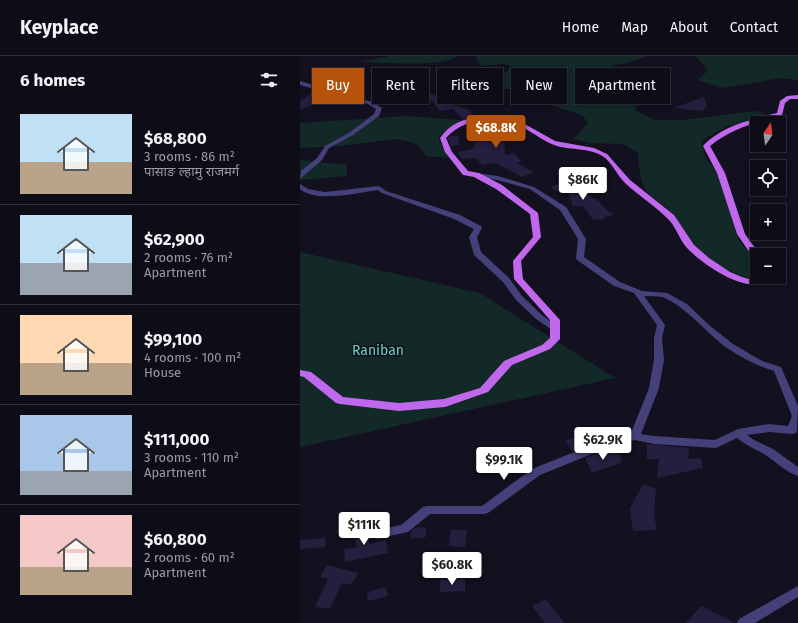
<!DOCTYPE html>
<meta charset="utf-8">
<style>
:root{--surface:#0e0c17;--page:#171520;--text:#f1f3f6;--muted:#9b9ba1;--line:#2e2c36;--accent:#b45309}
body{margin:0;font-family:"Fira Sans","Noto Sans Devanagari",sans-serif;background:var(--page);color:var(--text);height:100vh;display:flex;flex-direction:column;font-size:15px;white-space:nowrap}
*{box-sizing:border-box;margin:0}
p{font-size:13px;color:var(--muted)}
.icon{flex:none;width:22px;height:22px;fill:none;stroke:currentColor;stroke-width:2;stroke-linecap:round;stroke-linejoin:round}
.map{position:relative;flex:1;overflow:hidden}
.drawer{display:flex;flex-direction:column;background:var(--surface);width:300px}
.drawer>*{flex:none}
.banner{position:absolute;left:12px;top:12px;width:380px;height:36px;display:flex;gap:8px}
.needle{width:26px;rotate:14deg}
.tools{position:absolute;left:450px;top:60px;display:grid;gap:8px}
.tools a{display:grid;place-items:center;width:36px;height:36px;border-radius:0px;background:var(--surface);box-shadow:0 2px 6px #0003,0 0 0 1px var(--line);font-size:20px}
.price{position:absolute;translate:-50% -34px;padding:0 9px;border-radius:4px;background:#fff;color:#222;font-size:13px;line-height:26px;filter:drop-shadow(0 1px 2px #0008)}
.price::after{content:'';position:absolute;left:50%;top:24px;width:12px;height:9px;margin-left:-6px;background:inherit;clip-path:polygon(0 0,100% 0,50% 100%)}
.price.selected{background:var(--accent);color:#fff}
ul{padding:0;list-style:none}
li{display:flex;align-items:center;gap:12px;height:100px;padding:0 20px}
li+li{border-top:1px solid var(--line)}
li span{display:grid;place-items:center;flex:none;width:112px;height:80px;border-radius:0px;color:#555}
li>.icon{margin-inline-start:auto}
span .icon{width:48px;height:48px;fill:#fffc;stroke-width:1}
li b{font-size:17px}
h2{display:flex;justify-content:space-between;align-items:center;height:48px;padding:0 20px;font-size:17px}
.pill{padding:0 14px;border-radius:0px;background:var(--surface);box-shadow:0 2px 6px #0003,0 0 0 1px var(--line);font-size:14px;line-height:36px}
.pill.selected{background:var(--accent);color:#fff}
header{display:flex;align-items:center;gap:24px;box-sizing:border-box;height:56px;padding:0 20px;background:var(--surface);border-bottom:1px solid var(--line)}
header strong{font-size:19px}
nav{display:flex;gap:22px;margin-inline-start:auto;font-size:14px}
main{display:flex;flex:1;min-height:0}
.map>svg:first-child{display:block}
</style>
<header>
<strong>Keyplace</strong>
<nav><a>Home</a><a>Map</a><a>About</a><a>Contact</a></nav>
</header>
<main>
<section class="drawer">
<h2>6 homes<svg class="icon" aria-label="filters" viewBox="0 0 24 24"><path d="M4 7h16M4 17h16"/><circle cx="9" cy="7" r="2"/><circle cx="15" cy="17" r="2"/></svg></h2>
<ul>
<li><span style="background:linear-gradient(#bfe0f5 60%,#b9a48a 0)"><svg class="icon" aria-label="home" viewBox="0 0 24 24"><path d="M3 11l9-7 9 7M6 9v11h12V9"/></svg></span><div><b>$68,800</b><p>3 rooms · 86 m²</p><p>पासाङ ल्हामु राजमर्ग</p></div></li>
<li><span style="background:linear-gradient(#bfe0f5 60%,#9aa5b1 0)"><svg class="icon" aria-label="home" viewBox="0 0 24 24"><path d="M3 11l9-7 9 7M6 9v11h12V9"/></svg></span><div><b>$62,900</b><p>2 rooms · 76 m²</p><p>Apartment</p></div></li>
<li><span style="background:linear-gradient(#ffd9b3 60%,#b9a48a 0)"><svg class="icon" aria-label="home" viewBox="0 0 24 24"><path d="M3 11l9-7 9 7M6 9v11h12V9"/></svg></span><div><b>$99,100</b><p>4 rooms · 100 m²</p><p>House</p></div></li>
<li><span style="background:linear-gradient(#a9c7e8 70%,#9aa5b1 0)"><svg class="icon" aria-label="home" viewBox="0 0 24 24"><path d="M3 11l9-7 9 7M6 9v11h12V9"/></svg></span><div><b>$111,000</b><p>3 rooms · 110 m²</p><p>Apartment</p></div></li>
<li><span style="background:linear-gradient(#f6c9c9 65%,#b9a48a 0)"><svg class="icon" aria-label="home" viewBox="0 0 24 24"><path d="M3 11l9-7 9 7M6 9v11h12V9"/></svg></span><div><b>$60,800</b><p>2 rooms · 60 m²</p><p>Apartment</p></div></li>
</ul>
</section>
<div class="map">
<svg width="498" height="567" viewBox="0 0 498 567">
<rect width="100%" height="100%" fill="#13101f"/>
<g fill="#132928">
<path d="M90 0H158C141 12 81 6 58 6Z"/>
<path d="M176 0H347C325 10 300 10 278 20L284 28 327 42 336 49 335 54 354 64H383L455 55 466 58 426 71 402 84 405 101 419 119 438 183 457 206V221H459C441 226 407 203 395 190 385 179 380 165 370 155 363 147 350 142 345 133 339 121 339 109 338 97L323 88 290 87 273 83 288 67 282 59 228 42 221 33H200L194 28 212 10 203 8 181 10Z"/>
<polygon points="392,0 498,0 498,24 481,22 422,32 398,24 408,14 396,1"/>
<polygon points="107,60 161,64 139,80 139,84 149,102 127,100 117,89 107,85 95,83 41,90 0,92 0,67"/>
<polygon points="0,104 47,109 47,120 0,124"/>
<polygon points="0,196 180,237 315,322 0,391"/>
</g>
<g fill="#251e3e">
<polygon points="85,22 92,27 105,27 148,45 147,47 169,54 175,60 163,63 153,53 140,55 132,45 113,42 97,43 91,35 83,35"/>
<polygon points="10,38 29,40 0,54 0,46"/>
<polygon points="404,41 407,50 403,55 373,52"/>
<polygon points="193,65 210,71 214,70 220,78 204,81 205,99 214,97 221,105 217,107 234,116 222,121 195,107 182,109 176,102 161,103 158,96 173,93 177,81 185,81 182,75"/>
<polygon points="150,80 158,80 159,89 151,90 148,82"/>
<polygon points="264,124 280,131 277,132 300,146 301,149 314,159 304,161 305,163 293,164 283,150 273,150 268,135 260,137 250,131 265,126"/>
<polygon points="283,379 289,389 272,395 265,385"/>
<polygon points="347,388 389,392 388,403 401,402 403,412 357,422 359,403 347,403"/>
<polygon points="317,394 321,401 321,407 292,417 285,402 296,398"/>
<polygon points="343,428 356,433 354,458 357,474 333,475 330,452"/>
<polygon points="65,466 69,488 86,484 88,497 45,506 44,493 57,491 53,469"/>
<polygon points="126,471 126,481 111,483 111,475 115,472"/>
<polygon points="151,474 167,474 165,491 149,490"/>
<polygon points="26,482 25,491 0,493 0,484"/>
<polygon points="27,509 58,517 51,529 42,527 30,553 15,551 28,523 20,521"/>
<polygon points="165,523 165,535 140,536 140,524"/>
<polygon points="86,531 88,540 68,545 67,536"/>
<polygon points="246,543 251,550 265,567 245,567 232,550"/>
<polygon points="401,550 435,567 386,567"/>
</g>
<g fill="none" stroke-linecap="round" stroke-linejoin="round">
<g fill="#444079" fill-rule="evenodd">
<polygon points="0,25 72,46 82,52 79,60 53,79 29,92 22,104 0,123 1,115 17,102 25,90 49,77 74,58 76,53 68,48 0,29"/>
<path d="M176 117 198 120 234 131 266 151 286 183 284 201 320 226 342 235 367 237 387 248 409 269 433 288 462 305 481 311 498 350 497 374 496 377 492 378 469 376 447 379 454 384 473 393 498 411V420C486 416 477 407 467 400 456 393 447 390 437 382L416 392 354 388 335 384 314 389 240 419 188 457 184 458H130L108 476 77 483 73 481 71 478 73 475 101 469 123 451 127 450H182L232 413 307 383 331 377 349 332 354 304V282L357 269 334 237 314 230 277 204 276 202 278 183 260 154 230 133 197 124 174 120 173 119ZM344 240C350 240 357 240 362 241 385 249 407 278 427 292 442 302 457 310 474 315L492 360 488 370 469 368 438 373 415 384 354 380 341 378 359 332 364 304 362 282 365 269Z"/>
<path d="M0 128 8 133 25 136 79 130 86 135 160 159 181 170 182 172 177 181 181 196 209 222 222 240 242 259 259 272 255 275 252 274 236 263 216 244 203 226 174 199 169 181 174 173 154 163 82 137 78 134C57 137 17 147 0 133Z"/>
<polygon points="498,530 498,541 455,567 437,567 439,563"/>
</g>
<g fill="#bf68ec" fill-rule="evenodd">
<path d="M498 39V43H490L485 47 482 59C456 66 431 73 410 90L425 117 445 178 460 199H457V204L454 203 437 178 417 117 403 90C421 70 452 63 477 57L480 45 487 40Z"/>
<path d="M190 60 211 63 223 67 255 85 294 92 307 98 330 124 374 159 394 189 409 202 430 216 442 221 449 223 472 221C452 244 402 208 387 192 379 183 376 170 367 162 354 149 338 139 325 127 317 119 312 107 304 101 291 92 271 94 257 90 244 86 234 77 222 71 198 59 164 61 146 82L152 96 168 115 179 117 202 129 238 157 241 181 221 205 223 223 260 264V283L250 293 212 309 188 336 145 351 99 355 40 348 36 347 4 321 0 320V314L11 316 43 341 99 347 144 343 180 332 204 305 242 289 250 282V264L214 223 213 205 233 181 230 158 196 133 174 121 163 119 145 96 140 82C152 65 169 61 190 60Z"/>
</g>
</g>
<g text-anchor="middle" stroke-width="3" stroke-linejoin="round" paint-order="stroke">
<g font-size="14" fill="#69d0b9" stroke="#13101f">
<text x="78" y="299">Raniban</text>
</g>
</g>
</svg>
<div class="tools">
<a><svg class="needle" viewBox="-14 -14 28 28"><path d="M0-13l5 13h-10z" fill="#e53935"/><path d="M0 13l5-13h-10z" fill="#9b9ba1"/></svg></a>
<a><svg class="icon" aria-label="locate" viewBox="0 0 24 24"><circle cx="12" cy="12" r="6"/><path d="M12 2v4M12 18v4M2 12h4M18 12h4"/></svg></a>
<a>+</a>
<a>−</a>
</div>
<b class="price selected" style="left:196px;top:93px">$68.8K</b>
<b class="price" style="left:283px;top:145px">$86K</b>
<b class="price" style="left:303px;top:405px">$62.9K</b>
<b class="price" style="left:204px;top:425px">$99.1K</b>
<b class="price" style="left:64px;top:490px">$111K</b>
<b class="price" style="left:152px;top:530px">$60.8K</b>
<div class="banner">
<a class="pill selected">Buy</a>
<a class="pill">Rent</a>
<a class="pill">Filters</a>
<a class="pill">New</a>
<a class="pill">Apartment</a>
</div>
</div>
</main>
